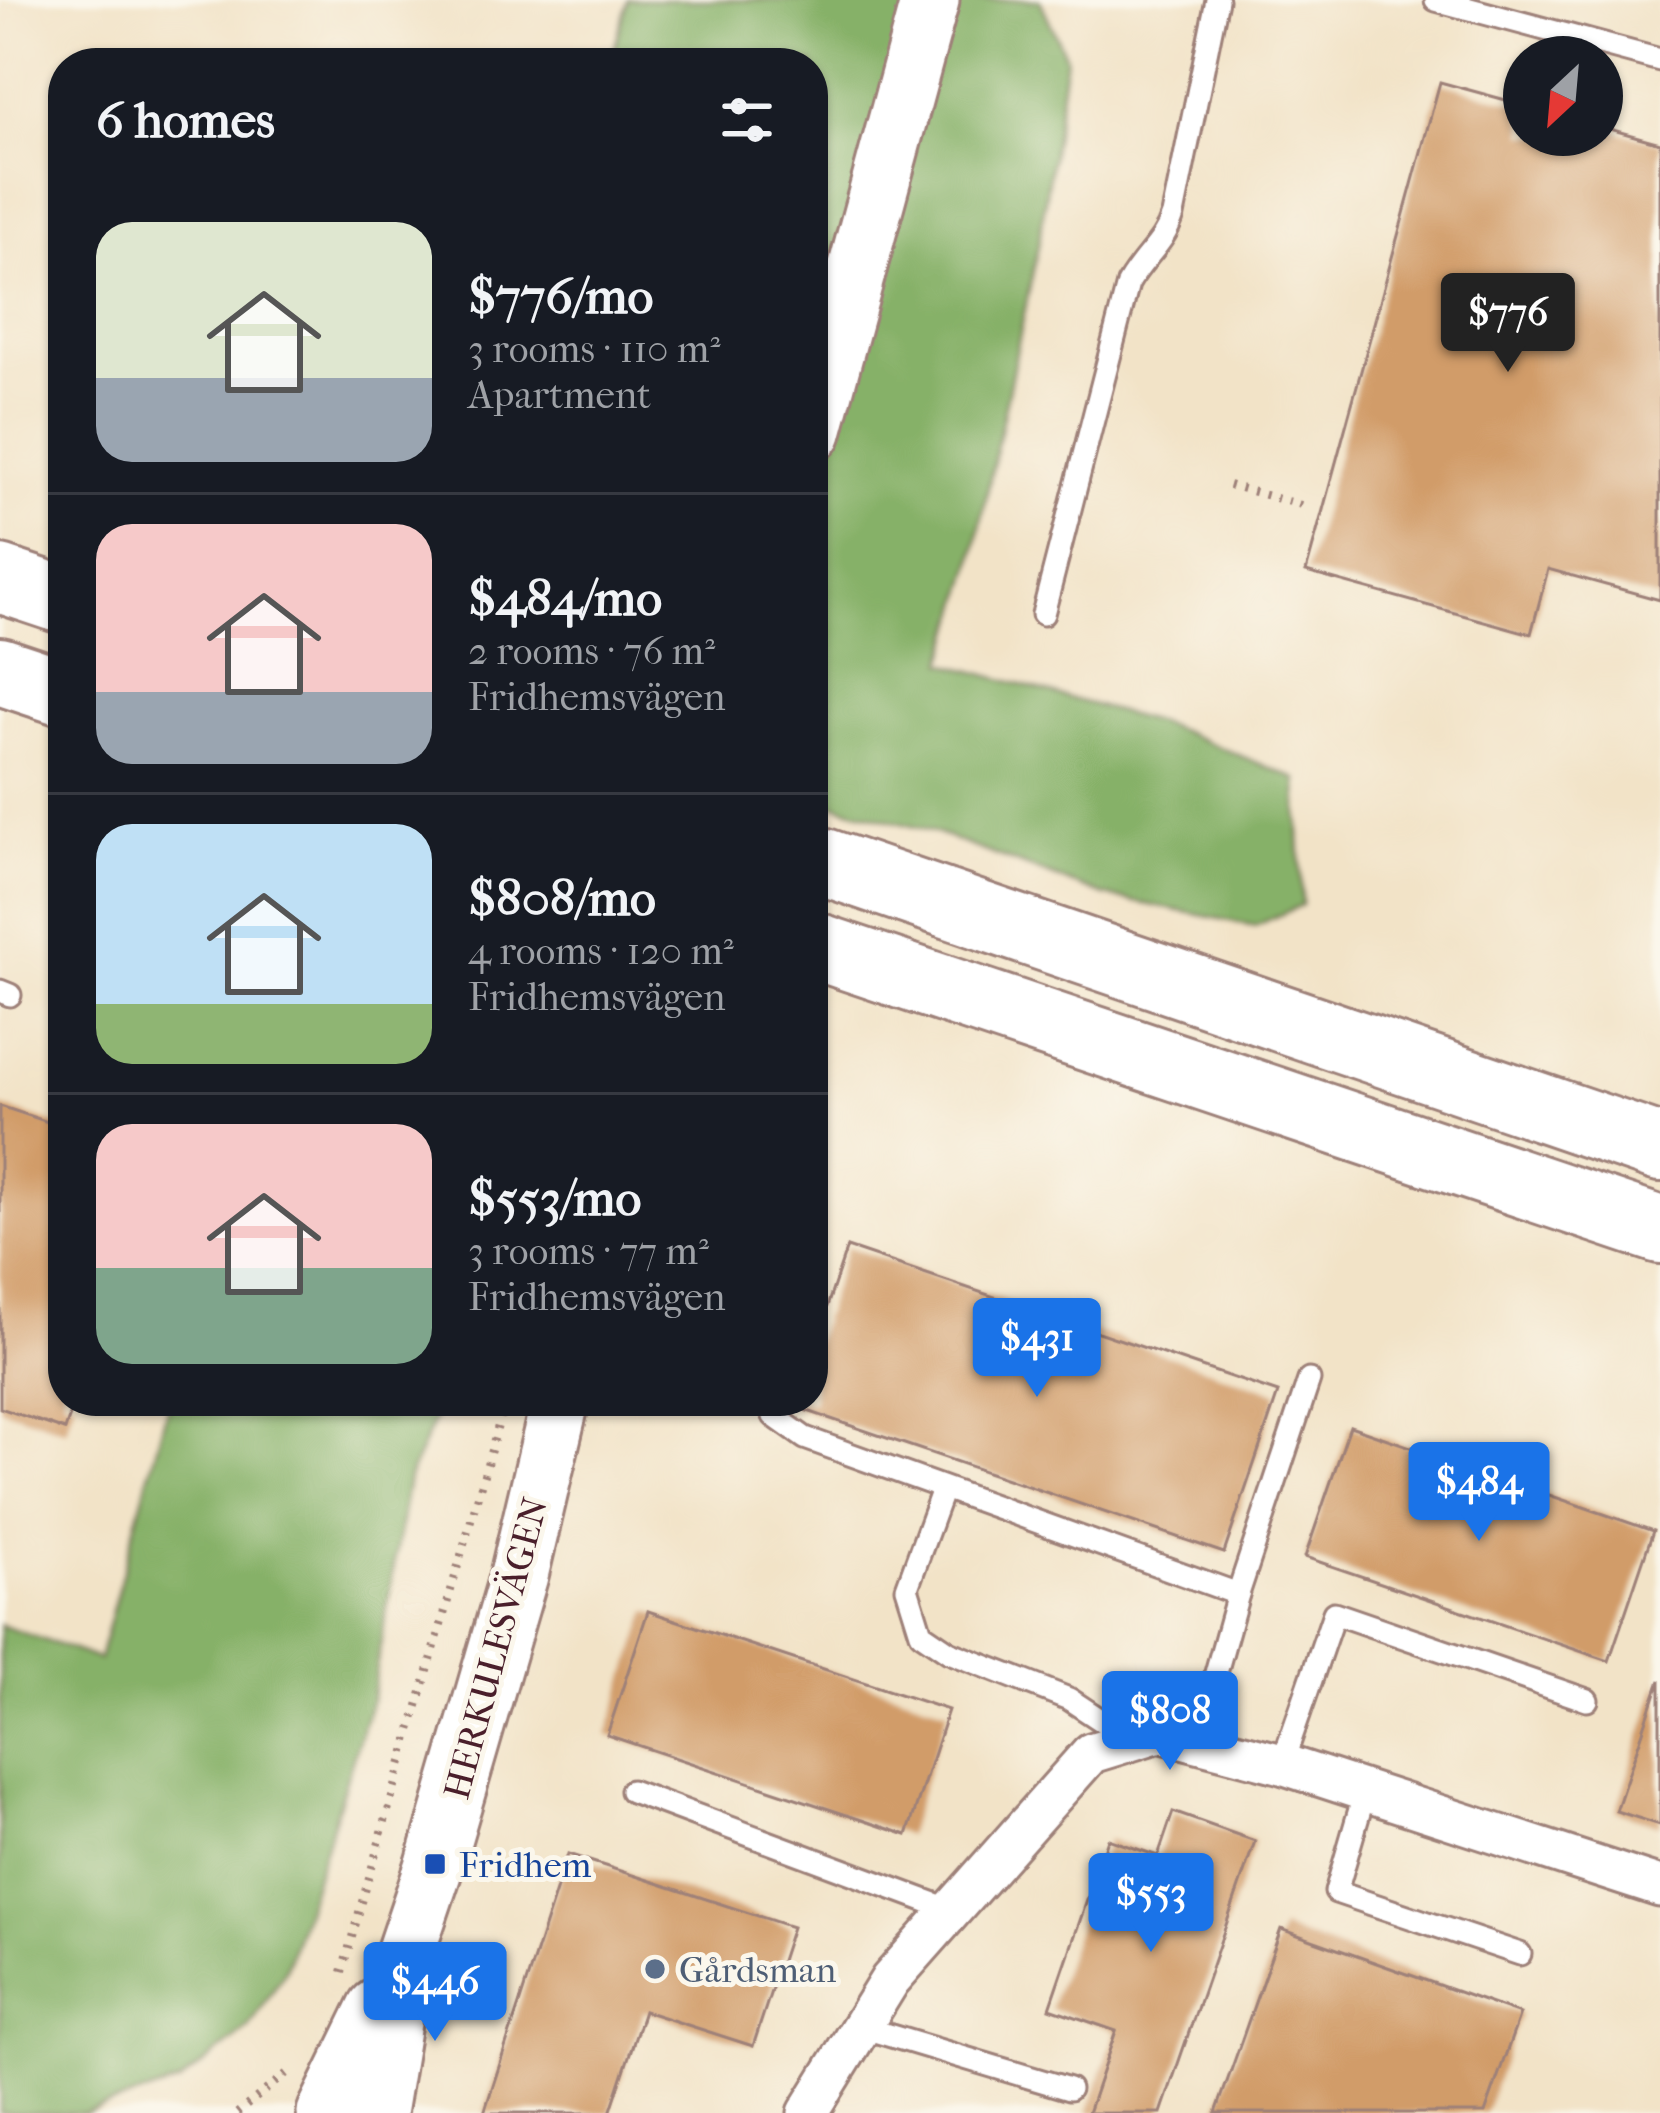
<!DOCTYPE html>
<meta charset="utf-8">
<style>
:root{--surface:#171b24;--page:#20242c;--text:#f1f3f6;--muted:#9ea1a6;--line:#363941;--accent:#1a73e8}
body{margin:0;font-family:"IM FELL French Canon",serif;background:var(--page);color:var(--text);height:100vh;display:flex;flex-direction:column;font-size:45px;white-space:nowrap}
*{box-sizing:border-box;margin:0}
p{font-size:39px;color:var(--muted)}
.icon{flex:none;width:66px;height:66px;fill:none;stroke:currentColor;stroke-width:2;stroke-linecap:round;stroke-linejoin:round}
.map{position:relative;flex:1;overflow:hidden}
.side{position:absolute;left:48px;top:48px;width:780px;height:1368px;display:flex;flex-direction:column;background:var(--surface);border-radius:48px;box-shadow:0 3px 9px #0004}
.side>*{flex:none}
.needle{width:78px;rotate:206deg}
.controls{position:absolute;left:1503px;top:36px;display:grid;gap:24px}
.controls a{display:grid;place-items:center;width:120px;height:120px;border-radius:50%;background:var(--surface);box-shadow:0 3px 9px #0004;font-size:60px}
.price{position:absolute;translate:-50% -102px;padding:0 27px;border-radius:12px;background:var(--accent);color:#fff;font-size:39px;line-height:78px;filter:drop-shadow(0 3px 6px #0008)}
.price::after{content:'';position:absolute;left:50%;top:72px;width:36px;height:27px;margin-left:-18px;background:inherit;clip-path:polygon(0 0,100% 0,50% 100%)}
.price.selected{background:#222;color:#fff}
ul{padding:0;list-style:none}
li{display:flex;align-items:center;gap:36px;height:300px;padding:0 48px}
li+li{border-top:3px solid var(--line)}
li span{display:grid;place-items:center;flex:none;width:336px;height:240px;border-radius:36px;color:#555}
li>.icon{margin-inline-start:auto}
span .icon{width:144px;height:144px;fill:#fffc;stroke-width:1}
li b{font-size:51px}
h2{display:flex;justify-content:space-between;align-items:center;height:144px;padding:0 48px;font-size:51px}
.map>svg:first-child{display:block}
</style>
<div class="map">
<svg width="1660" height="2113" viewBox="0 0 1660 2113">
<rect width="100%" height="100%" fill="#fbf7ec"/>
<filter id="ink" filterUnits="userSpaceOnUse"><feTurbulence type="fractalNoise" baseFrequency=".00833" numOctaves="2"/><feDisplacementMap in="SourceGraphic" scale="24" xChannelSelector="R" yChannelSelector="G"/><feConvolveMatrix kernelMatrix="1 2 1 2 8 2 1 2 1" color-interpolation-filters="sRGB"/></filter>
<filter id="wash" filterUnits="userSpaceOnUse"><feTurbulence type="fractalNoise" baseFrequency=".004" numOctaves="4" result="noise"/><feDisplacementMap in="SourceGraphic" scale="48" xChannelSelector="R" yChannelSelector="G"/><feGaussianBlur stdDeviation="2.7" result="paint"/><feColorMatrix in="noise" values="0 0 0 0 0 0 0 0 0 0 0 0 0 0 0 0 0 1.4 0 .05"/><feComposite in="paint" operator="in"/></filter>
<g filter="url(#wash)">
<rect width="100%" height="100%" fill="#f2e3c7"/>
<g fill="#86b168" stroke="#68684a" stroke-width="3">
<polygon points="628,0 1040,0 1066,57 1039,242 972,566 944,663 1168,726 1297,779 1302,905 1255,926 1105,896 930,831 813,799 813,63 610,63"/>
<polygon points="169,1401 443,1401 408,1478 372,1698 286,1970 249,2028 180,2083 84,2113 0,2113 0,1625 99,1659"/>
</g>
<g id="blocks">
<g fill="#d19c69">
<polygon points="1440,82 1524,105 1524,135 1602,135 1602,127 1660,143 1660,600 1548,569 1531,634 1306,572"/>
<polygon points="0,1106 63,1127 63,1401 75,1401 65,1430 0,1408"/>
<polygon points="847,1247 1278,1393 1224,1553 793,1406 795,1401 813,1401 813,1348"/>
<polygon points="1350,1426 1653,1531 1609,1661 1305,1557"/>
<polygon points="648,1611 948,1710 907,1835 607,1735"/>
<polygon points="1660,1680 1660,1825 1616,1811"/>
<polygon points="1173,1812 1255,1841 1161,2113 1088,2113 1116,2031 1050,2008 1108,1839 1158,1856"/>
<polygon points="568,1854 792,1927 753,2046 644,2011 610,2113 484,2113"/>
<polygon points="1281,1929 1520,2014 1485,2113 1216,2113"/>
</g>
</g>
</g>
<g filter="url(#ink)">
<use href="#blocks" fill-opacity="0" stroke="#9e8179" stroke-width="3"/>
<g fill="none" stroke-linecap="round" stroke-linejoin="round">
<defs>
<g id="lane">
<polyline points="1436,0 1660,60"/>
<path d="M1043 614 1128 284C1144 256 1164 244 1173 215L1217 0"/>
<polyline points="0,991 10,995"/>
<polyline points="778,1401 774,1416 805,1438 1238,1594 1197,1741"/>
<polyline points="943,1489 907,1588 921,1633 949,1652 1069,1699 1131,1740"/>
<polyline points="1238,1594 1309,1380"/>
<polyline points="1282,1764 1334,1613 1587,1700"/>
<polyline points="631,1791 951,1910"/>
<polyline points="1365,1792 1336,1892 1520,1954"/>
<polyline points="861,2027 1069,2089"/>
</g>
<polyline id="street" points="808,2113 890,1980 1091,1753 1159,1732 1282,1764 1660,1887"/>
<g id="secondary">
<polyline points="813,432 930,0"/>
<polyline points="326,2113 377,2008"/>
<polyline points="377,2113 402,1962 435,1864 519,1575 560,1401"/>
</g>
<g id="highway">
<polyline points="0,579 63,600"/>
<polyline points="0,671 63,692"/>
<polyline points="813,858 1660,1148"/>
<polyline points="813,945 1660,1230"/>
</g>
</defs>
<use href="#lane" stroke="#9e8179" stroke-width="27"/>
<use href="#street" stroke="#9e8179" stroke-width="45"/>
<use href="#secondary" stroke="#9e8179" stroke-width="63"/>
<use href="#highway" stroke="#9e8179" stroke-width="72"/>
<g stroke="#9e8179" stroke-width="8" stroke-dasharray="3 9" stroke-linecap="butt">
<polyline points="1229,485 1301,505"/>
<polyline points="342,1972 505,1401"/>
<polyline points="237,2113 292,2069"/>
</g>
<use href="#lane" stroke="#fff" stroke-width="21"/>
<use href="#street" stroke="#fff" stroke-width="39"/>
<use href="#secondary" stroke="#fff" stroke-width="57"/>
<use href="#highway" stroke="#fff" stroke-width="66"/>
</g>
</g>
<rect fill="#1a4fb4" stroke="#fbf7ec" stroke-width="4.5" x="423" y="1852" width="24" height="24" rx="6"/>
<circle fill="#5c6f8a" stroke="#fbf7ec" stroke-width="4.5" cx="655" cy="1969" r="12"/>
<g text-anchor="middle" stroke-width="10" stroke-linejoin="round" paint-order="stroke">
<g font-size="36" fill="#4a1f2b" stroke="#fbf7ec">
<text transform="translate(495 1648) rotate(-75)" y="13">HERKULESVÄGEN</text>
</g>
<g font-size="36" fill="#164399" stroke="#fbf7ec" text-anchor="start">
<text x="459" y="1877">Fridhem</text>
</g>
<g font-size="36" fill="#4e5e75" stroke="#fbf7ec" text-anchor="start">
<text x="679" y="1982">Gårdsman</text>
</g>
</g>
</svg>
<div class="controls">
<a><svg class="needle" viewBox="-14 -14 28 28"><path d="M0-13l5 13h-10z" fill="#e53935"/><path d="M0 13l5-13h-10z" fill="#9ea1a6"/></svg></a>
</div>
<b class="price selected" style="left:1508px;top:375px">$776</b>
<b class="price" style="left:1037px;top:1400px">$431</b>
<b class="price" style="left:1479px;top:1544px">$484</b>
<b class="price" style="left:1170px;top:1773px">$808</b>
<b class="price" style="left:1151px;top:1955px">$553</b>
<b class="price" style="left:435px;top:2044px">$446</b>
<section class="side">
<h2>6 homes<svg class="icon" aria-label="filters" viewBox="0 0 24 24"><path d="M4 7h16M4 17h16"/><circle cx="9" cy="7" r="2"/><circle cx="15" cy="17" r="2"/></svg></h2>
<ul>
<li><span style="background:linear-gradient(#dfe7d0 65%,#9aa5b1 0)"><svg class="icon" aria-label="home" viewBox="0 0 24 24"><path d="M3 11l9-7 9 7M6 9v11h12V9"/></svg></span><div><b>$776/mo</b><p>3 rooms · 110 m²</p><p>Apartment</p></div></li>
<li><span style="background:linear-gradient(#f6c9c9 70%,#9aa5b1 0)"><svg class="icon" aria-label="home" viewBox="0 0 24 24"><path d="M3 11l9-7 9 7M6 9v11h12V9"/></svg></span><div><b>$484/mo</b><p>2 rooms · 76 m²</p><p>Fridhemsvägen</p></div></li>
<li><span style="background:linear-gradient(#bfe0f5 75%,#8fb573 0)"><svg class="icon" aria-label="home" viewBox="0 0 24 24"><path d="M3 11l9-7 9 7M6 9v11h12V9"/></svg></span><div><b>$808/mo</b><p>4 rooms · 120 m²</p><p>Fridhemsvägen</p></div></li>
<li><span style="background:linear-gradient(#f6c9c9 60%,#7fa58c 0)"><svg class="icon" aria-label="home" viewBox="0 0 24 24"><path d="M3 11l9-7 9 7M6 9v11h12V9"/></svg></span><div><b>$553/mo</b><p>3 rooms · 77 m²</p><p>Fridhemsvägen</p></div></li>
</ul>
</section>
</div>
